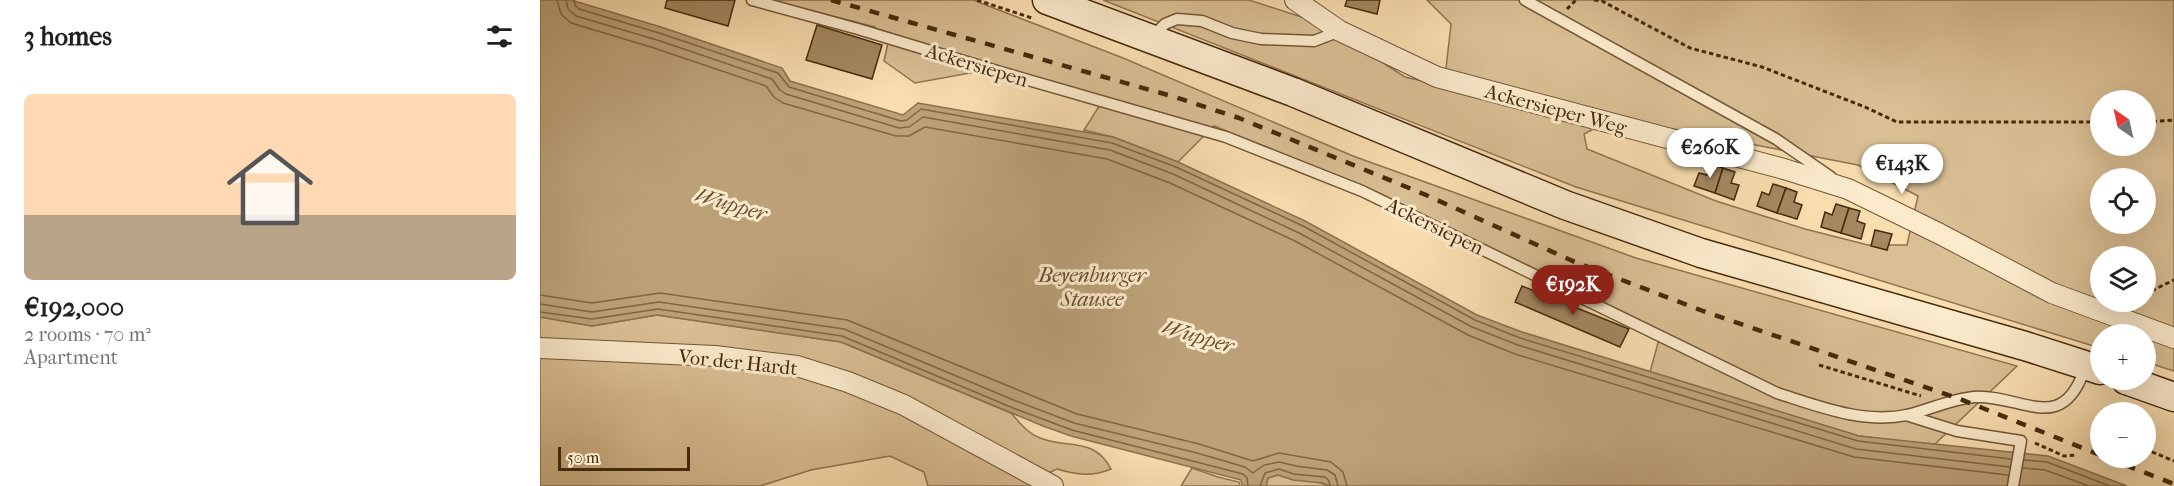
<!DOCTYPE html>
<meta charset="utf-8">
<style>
:root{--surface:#fff;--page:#f2f2f2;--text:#202124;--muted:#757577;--line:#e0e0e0;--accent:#8f2418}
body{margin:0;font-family:"IM FELL French Canon",serif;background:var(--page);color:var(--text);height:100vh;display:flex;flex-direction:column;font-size:22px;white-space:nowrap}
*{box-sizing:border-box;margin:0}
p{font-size:20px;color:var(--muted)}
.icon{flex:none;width:33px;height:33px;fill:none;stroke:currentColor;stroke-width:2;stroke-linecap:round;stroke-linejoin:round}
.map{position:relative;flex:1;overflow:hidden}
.sheet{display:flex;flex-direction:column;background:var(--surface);width:540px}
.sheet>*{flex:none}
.needle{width:39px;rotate:326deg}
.tools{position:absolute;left:1550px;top:90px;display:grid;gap:12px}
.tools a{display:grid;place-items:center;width:66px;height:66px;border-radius:50%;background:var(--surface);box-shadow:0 6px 24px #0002;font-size:30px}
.scale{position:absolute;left:18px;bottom:15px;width:132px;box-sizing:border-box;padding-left:6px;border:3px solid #452a0b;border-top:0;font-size:16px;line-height:21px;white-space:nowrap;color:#452a0b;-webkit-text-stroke:4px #fbeacc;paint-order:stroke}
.price{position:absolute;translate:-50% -51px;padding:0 14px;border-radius:21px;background:#fff;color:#222;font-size:20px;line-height:39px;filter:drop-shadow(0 2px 3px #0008)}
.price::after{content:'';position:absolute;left:50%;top:36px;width:18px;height:14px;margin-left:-9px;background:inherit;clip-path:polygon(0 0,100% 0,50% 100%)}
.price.active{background:var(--accent);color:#fff}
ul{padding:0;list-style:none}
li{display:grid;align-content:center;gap:12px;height:318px;padding:0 24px}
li+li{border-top:2px solid var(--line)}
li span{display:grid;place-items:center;height:186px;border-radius:9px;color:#555}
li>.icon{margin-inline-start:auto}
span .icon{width:108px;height:108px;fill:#fffc;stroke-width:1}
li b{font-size:26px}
h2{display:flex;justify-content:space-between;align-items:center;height:72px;padding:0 24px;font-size:26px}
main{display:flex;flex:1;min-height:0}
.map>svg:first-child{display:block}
</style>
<main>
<section class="sheet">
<h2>3 homes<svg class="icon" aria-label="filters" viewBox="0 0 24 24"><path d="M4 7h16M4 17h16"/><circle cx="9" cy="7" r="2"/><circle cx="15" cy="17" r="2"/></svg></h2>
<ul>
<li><span style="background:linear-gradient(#ffd9b3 65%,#b9a48a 0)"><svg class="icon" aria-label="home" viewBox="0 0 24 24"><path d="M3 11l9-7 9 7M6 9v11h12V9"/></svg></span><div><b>€192,000</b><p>2 rooms · 70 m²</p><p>Apartment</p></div></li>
</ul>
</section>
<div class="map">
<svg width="1634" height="486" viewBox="0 0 1634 486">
<rect width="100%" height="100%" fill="#f9deb0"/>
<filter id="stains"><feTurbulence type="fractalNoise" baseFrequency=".00333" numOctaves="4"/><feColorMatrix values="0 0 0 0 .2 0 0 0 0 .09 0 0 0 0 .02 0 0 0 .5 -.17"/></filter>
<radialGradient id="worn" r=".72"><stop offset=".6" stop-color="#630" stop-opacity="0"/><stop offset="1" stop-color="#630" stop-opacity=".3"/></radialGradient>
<g fill="#dabf94" stroke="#907450" stroke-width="1.5" fill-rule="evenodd">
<polygon points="230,0 433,0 583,58 813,156 1096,258 1477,366 1394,445 1319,436 1110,372 1121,332 839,193 674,126 638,162 573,137 544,130 563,100 452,69 375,83 344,61 348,43 335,27"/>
<path d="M563 0H709L783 24 865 77 904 86 911 24 887 0H1634V371L1605 362V334H1560V348L1036 187ZM1560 100H1605V146H1560ZM1102 123 1318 165 1378 196 1367 245H1328L1265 229 1176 201 1047 149 1044 134 1063 124ZM1560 178H1605V224H1560ZM1560 256H1605V302H1560Z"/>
<path d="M117 315 301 342 471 413C480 423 487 433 500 438 527 449 555 437 571 469 552 477 537 475 517 469L497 478 513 486H388L384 472 350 456 271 470 220 486H0V317L52 326Z"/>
<polygon points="652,468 678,477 699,482 700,486 641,486"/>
<path d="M738 475C755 480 775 479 789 486H726L728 478Z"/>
</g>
<polygon fill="#bca178" stroke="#8c714c" stroke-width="1.5" points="0,0 31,0 121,27 242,68 250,81 363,115 378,103 573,137 638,162 765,221 937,315 982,332 1319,436 1508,456 1587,486 789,486 783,483 753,480 738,475 728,478 726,486 702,486 701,480 531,436 503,426 301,342 117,315 52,326 0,317"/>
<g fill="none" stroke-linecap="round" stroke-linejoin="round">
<g stroke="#806642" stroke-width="1.5">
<polyline points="17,0 21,14 31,23 114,48 226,86 234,97 243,103 356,136 369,136 385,127 567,159 630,183 755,241 928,335 975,354 1314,457 1468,475"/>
<polyline points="26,0 28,9 36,16 117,40 232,79 240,90 246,94 359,128 369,127 383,117 570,150 633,174 759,233 932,327 978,345 1316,449 1470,467"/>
<polyline points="34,0 35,5 39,9 119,33 238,73 249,87 361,121 367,120 381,109 572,143 636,167 763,226 935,320 980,338 1318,441 1471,459"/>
<polyline points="0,295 52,303 120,293 307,320 537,414 659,444 713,461 739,453 791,462 803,472 807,486"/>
<polyline points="0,304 52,312 119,302 304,329 476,401 534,423 657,453 705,467 713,473 724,465 739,462 756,466 787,470 795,475 798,486"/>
<polyline points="0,312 52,319 118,309 302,336 473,408 532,430 703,474 707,478 708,486"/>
<polyline points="1484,460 1507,462 1570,486"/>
<polyline points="1483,468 1505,470 1549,486"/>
<polyline points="720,486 725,473 739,469 754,474 785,477 789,481 790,486"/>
</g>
</g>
<g fill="#a38861" stroke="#452a0b" stroke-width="1.5">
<polygon points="127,0 195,0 188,26 125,8"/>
<polygon points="807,0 840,0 837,14 805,6"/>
<polygon points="277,25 342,45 332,79 266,60"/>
<polygon points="1170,164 1183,168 1175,193 1154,186 1159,173 1167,175"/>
<polygon points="1183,168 1195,172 1191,183 1199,185 1194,200 1175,193"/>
<polygon points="1233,184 1246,188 1237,213 1217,206 1222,192 1229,195"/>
<polygon points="1246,188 1257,192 1254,202 1262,205 1257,219 1237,213"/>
<polygon points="1296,204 1309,208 1301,233 1281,227 1285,212 1292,215"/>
<polygon points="1309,208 1320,211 1317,221 1325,224 1321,239 1301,233"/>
<polygon points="1335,230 1352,234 1347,250 1331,246"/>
<polygon points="982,286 1089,329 1080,347 975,302"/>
</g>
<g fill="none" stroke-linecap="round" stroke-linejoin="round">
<defs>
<g id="lane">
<path d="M212 0 318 29 457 71 686 137 822 191 1237 393C1278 406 1322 424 1367 415 1389 410 1411 399 1434 397 1482 394 1522 437 1545 368"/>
<polyline points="985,0 1236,139 1291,177"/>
<polyline points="613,36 625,24 637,19 662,21 692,33 721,39 774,41 800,31"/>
<polyline points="1366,415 1417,431 1481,441 1473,486"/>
</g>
<g id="street">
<polyline points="755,0 800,31 897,77 1244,169 1308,189 1400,234 1512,293 1634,338"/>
<polyline points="0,348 175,356 257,366 308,382 364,405 513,486"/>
</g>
<g id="secondary">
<polyline points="507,0 753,92 1025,205 1161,253 1485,346 1560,370"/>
<polyline points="1586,380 1634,397"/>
</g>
</defs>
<use href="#lane" stroke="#725734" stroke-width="13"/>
<use href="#street" stroke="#725734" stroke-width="22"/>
<use href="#secondary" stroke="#452a0b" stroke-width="31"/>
<g stroke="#452a0b" stroke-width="3" stroke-dasharray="4.5 3" stroke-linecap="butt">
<polyline points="437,0 492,18"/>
<polyline points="1054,0 1062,1 1150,48 1222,67 1325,107 1357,122 1560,122"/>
<polyline points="1027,9 1036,0"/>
<polyline points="1605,122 1634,120"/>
<polyline points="1605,294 1634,280"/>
<polyline points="1279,365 1381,396"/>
<polyline points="1495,443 1524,456 1536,455"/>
<polyline points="1605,449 1634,461"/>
</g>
<use href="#lane" stroke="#fbeacc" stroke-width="10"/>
<use href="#street" stroke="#fbeacc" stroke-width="20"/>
<use href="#secondary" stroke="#fbeacc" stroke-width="28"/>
<g stroke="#452a0b" stroke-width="4.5" stroke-dasharray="10 10" stroke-linecap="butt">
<polyline points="291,0 635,97 699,118 886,195 1035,262 1163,311 1420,399 1560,455"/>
<polyline points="1567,458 1634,484"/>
</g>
</g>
<g text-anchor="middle" stroke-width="6" stroke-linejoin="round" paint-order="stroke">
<g font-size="20" fill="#452a0b" stroke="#fbeacc">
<text transform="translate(437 65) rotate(17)" y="7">Ackersiepen</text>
<text transform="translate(1016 109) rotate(15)" y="7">Ackersieper Weg</text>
<text transform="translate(895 226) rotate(26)" y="7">Ackersiepen</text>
<text transform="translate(198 362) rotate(6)" y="7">Vor der Hardt</text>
</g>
<g font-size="21" font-style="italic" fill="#694e2c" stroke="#fbeacc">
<text transform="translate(191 204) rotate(16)" y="7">Wupper</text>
<text x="552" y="282">Beyenburger<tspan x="552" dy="24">Stausee</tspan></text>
<text transform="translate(658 336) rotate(16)" y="7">Wupper</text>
</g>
</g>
<rect width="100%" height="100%" filter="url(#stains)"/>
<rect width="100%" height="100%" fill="url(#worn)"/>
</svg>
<div class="tools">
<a><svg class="needle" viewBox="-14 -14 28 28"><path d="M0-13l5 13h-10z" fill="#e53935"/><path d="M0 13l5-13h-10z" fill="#757577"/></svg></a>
<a><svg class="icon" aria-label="locate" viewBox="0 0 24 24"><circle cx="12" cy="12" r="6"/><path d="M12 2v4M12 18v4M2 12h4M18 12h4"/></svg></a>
<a><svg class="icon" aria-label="layers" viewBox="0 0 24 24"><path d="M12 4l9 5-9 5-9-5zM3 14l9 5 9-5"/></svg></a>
<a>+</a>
<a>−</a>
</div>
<div class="scale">50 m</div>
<b class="price" style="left:1170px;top:179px">€260K</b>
<b class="price" style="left:1362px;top:195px">€143K</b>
<b class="price active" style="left:1033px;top:316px">€192K</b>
</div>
</main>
